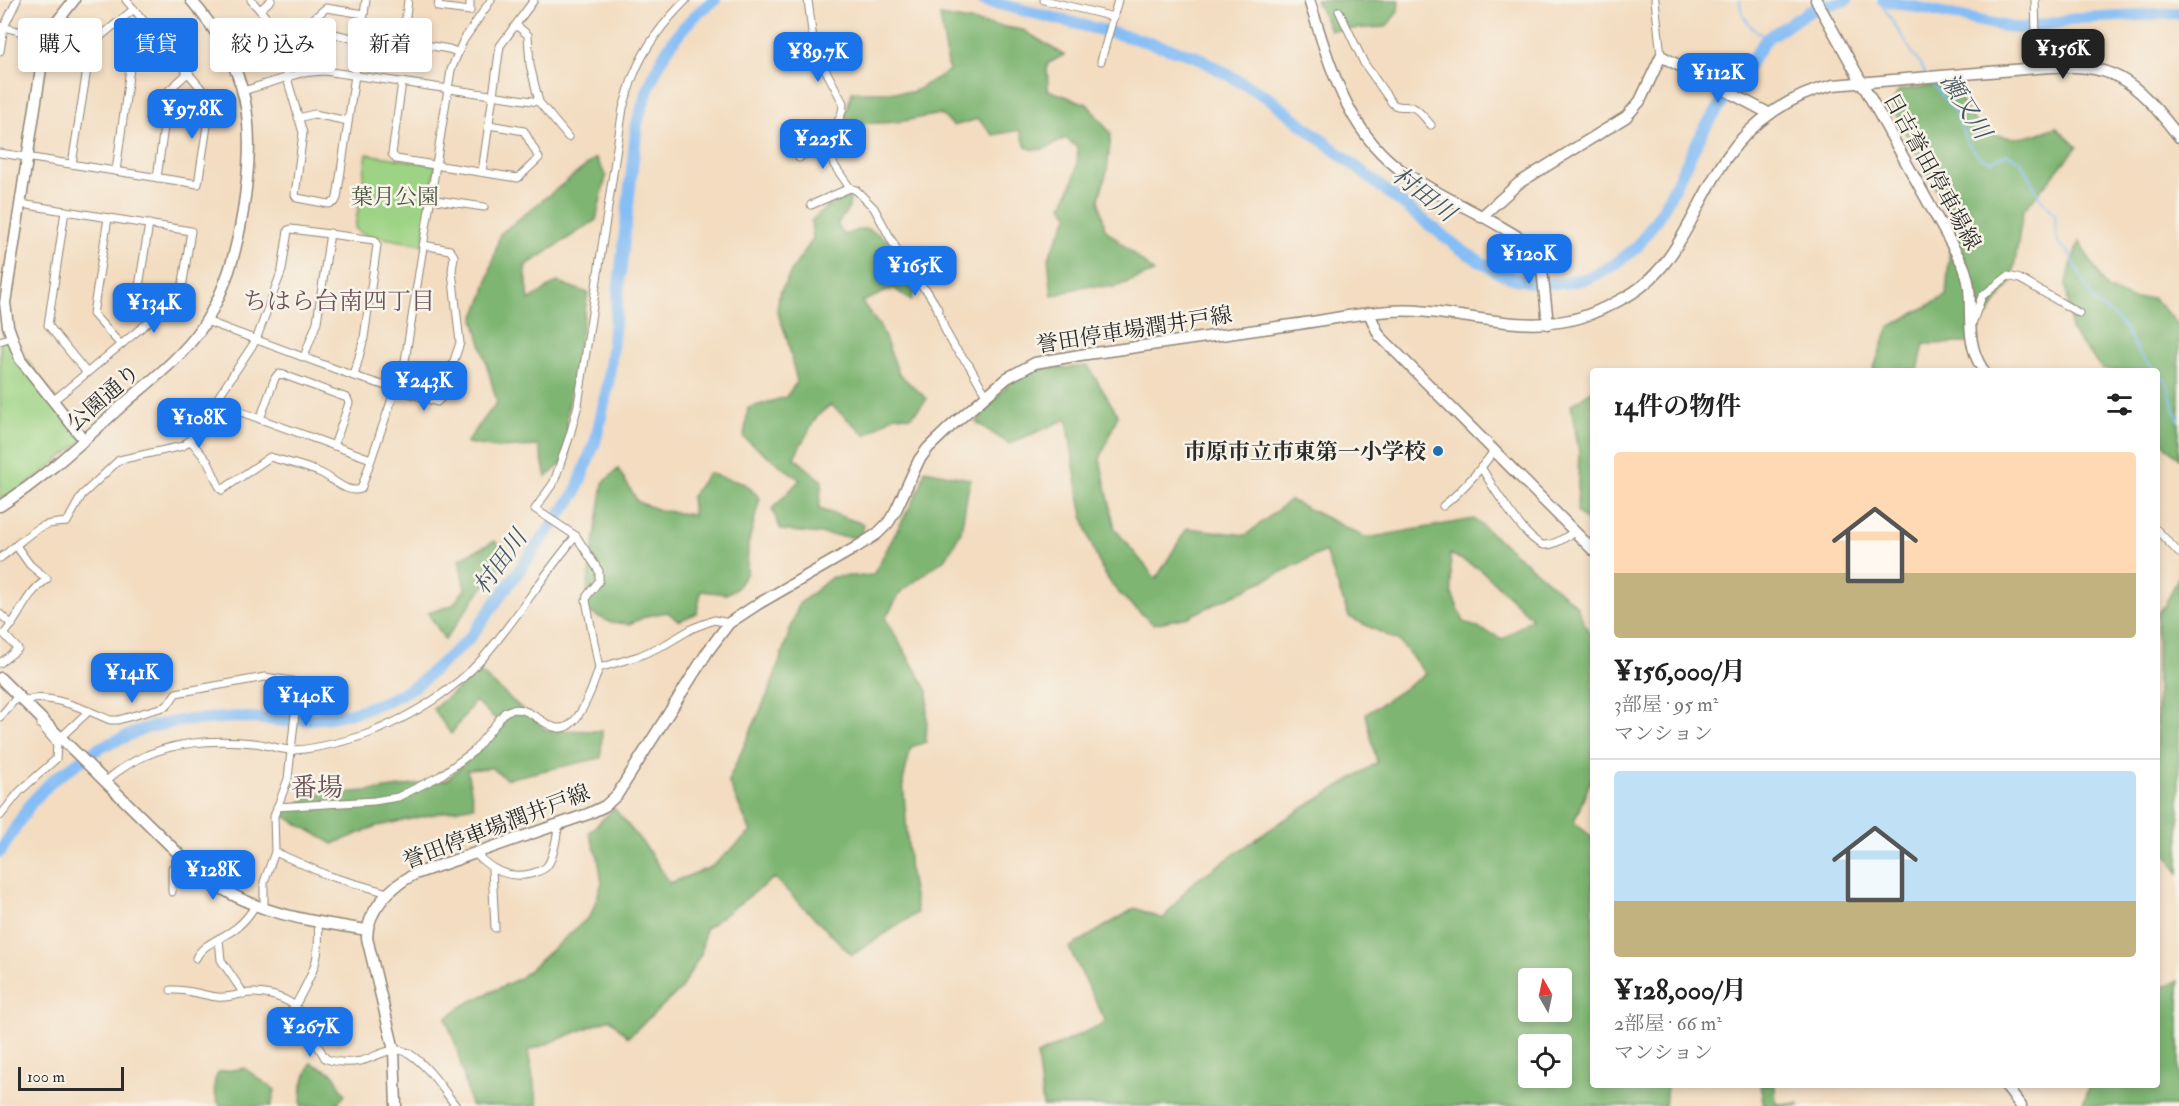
<!DOCTYPE html>
<html lang="ja">
<meta charset="utf-8">
<style>
:root{--surface:#fff;--page:#f2f2f2;--text:#222;--muted:#767676;--line:#e0e0e0;--accent:#1a73e8}
body{margin:0;font-family:"IM FELL Double Pica","Noto Serif JP",serif;background:var(--page);color:var(--text);height:100vh;display:flex;flex-direction:column;font-size:22px;white-space:nowrap}
*{box-sizing:border-box;margin:0}
p{font-size:20px;color:var(--muted)}
.icon{flex:none;width:33px;height:33px;fill:none;stroke:currentColor;stroke-width:2;stroke-linecap:round;stroke-linejoin:round}
.map{position:relative;flex:1;overflow:hidden}
.drawer{position:absolute;left:1590px;top:368px;width:570px;height:720px;display:flex;flex-direction:column;background:var(--surface);border-radius:6px;box-shadow:0 3px 9px #0003}
.drawer>*{flex:none}
.top-card{position:absolute;left:18px;top:18px;width:570px;height:54px;display:flex;gap:12px}
.needle{width:39px;rotate:351deg}
.fabs{position:absolute;left:1518px;top:968px;display:grid;gap:12px}
.fabs a{display:grid;place-items:center;width:54px;height:54px;border-radius:6px;background:var(--surface);box-shadow:0 3px 9px #0003;font-size:30px}
.scale{position:absolute;left:18px;bottom:15px;width:106px;box-sizing:border-box;padding-left:6px;border:3px solid #2b2b2b;border-top:0;font-size:16px;line-height:21px;white-space:nowrap;color:#2b2b2b;-webkit-text-stroke:4px #f7f3e8;paint-order:stroke}
.price{position:absolute;translate:-50% -51px;padding:0 14px;border-radius:12px;background:var(--accent);color:#fff;font-size:20px;line-height:39px;filter:drop-shadow(0 2px 3px #0008)}
.price::after{content:'';position:absolute;left:50%;top:36px;width:18px;height:14px;margin-left:-9px;background:inherit;clip-path:polygon(0 0,100% 0,50% 100%)}
.price.active{background:#222;color:#fff}
ul{padding:0;list-style:none}
li{display:grid;align-content:center;gap:12px;height:318px;padding:0 24px}
li+li{border-top:2px solid var(--line)}
li span{display:grid;place-items:center;height:186px;border-radius:6px;color:#555}
li>.icon{margin-inline-start:auto}
span .icon{width:108px;height:108px;fill:#fffc;stroke-width:1}
li b{font-size:26px}
h2{display:flex;justify-content:space-between;align-items:center;height:72px;padding:0 24px;font-size:26px}
.pill{padding:0 21px;border-radius:6px;background:var(--surface);box-shadow:0 3px 9px #0003;font-size:21px;line-height:54px}
.pill.active{background:var(--accent);color:#fff}
.map>svg:first-child{display:block}
</style>
<div class="map">
<svg width="2179" height="1106" viewBox="0 0 2179 1106">
<rect width="100%" height="100%" fill="#f7f3e8"/>
<filter id="ink" filterUnits="userSpaceOnUse"><feTurbulence type="fractalNoise" baseFrequency=".0167" numOctaves="2"/><feDisplacementMap in="SourceGraphic" scale="12" xChannelSelector="R" yChannelSelector="G"/><feConvolveMatrix kernelMatrix="1 2 1 2 8 2 1 2 1" color-interpolation-filters="sRGB"/></filter>
<filter id="wash" filterUnits="userSpaceOnUse"><feTurbulence type="fractalNoise" baseFrequency=".008" numOctaves="4" result="noise"/><feDisplacementMap in="SourceGraphic" scale="24" xChannelSelector="R" yChannelSelector="G"/><feGaussianBlur stdDeviation="1.35" result="paint"/><feColorMatrix in="noise" values="0 0 0 0 0 0 0 0 0 0 0 0 0 0 0 0 0 1.4 0 .05"/><feComposite in="paint" operator="in"/></filter>
<g filter="url(#wash)">
<rect width="100%" height="100%" fill="#f3dcc0"/>
<g fill="#9dd384" stroke="#647f58" stroke-width="1.5">
<polygon points="367,154 436,165 423,245 362,234 355,228"/>
<polygon points="11,337 84,440 0,505 0,341"/>
</g>
<g fill="#7eb572" stroke="#54704e" stroke-width="1.5" fill-rule="evenodd">
<polygon points="1316,0 1399,0 1398,11 1386,27 1330,30"/>
<path d="M940 16 1023 30 1064 55 1047 64 1048 90 1087 104 1111 134 1107 171 1099 199 1105 229 1154 272 1115 287 1084 286 1052 296 1048 258 1069 215 1062 205C1072 187 1080 167 1077 147L1065 138C1051 146 1041 154 1026 147L1020 130 993 135 978 119 954 126 940 114 898 122 858 124 839 136 852 92H913L949 71Z"/>
<path d="M1950 83 1981 131C2017 140 2021 141 2056 127L2077 147 2023 211 2012 281 1968 343 1924 344 1918 370H1873L1889 327 1946 296 1952 220 1891 105 1899 90Z"/>
<polygon points="596,158 606,176 596,220 525,266 529,300 557,282 588,293 567,414 569,457 546,477 539,446 497,448 466,443 497,402 474,319 484,294 500,234"/>
<polygon points="850,196 849,208 837,224 844,235 865,228 878,234 910,256 915,289 911,301 894,288 862,302 881,328 899,374 927,399 911,417 895,415 866,435 831,405 817,416 794,457 822,481 819,509 864,524 861,538 781,530 772,509 800,480 744,438 748,408 786,397 797,382 787,338 777,311 779,295 792,270 813,239 811,221 827,207"/>
<polygon points="2079,241 2107,289 2131,299 2153,298 2179,325 2179,459 2157,437 2157,370 2103,370 2071,331 2066,282"/>
<path d="M1088 366 1118 415 1100 459 1115 529 1156 579 1187 528 1246 535 1290 500 1367 538 1474 519 1576 605C1582 617 1585 628 1593 638V775L1574 822 1593 838V1084L1667 1085 1665 1106H1043L1037 1055 1106 1022 1069 948 1135 908 1163 919 1191 884 1284 820 1377 763 1366 714 1426 674 1399 641 1349 617 1325 551 1188 617 1153 624C1140 612 1124 600 1113 586 1080 542 1076 472 1067 419L1009 444 976 422 1021 369H1051ZM1450 554 1480 569 1532 618 1503 639 1464 622 1452 594ZM1528 978H1562V1011H1528ZM1528 1044H1562V1077H1528Z"/>
<polygon points="1593,390 1593,527 1577,512 1579,452 1571,405"/>
<polygon points="618,469 638,502 659,510 693,515 691,497 708,473 745,484 760,498 748,545 747,573 736,589 726,594 701,591 697,613 679,621 667,612 647,616 629,624 610,622 584,610 603,483"/>
<polygon points="925,470 970,479 961,531 947,557 901,592 885,618 928,691 926,742 911,747 903,781 910,874 917,913 852,955 774,878 705,929 701,954 680,990 628,1037 610,1019 528,1051 538,1106 471,1106 456,1046 446,1018 464,1005 520,978 591,915 602,883 598,857 589,833 614,808 646,847 670,883 711,867 751,832 728,781 770,689 799,604 832,577 873,575 920,488"/>
<polygon points="495,541 510,556 479,592 445,640 428,613 453,605 465,589 459,559"/>
<polygon points="2179,576 2179,874 2157,839 2157,614 2165,605"/>
<polygon points="479,671 546,730 602,731 601,758 506,779 492,768 467,770 474,806 377,826 333,844 281,814 312,795 379,790 447,780 502,725 475,701 451,734 433,709"/>
<polygon points="2157,970 2162,986 2179,981 2179,1106 2082,1106 2090,1085 2157,1084"/>
<polygon points="311,1063 333,1073 345,1095 335,1106 301,1106 302,1085"/>
<path d="M244 1068 275 1090 271 1106H220C214 1095 211 1083 219 1072Z"/>
<polygon points="1760,1085 1775,1085 1776,1104 1799,1104 1799,1106 1764,1106"/>
</g>
<g fill="none" stroke-linecap="round" stroke-linejoin="round">
<g stroke="#85bdf5" stroke-width="2">
<path d="M1740 0C1739 16 1754 32 1767 38"/>
<polyline points="1879,0 1926,74"/>
<polyline points="1931,81 1955,113 1967,143 1980,158 1991,161 2007,154 2021,161 2040,198 2055,214 2056,236 2059,244 2068,251 2095,303 2116,318 2125,329 2138,353 2156,370"/>
<path d="M2157 371C2174 388 2169 402 2179 420"/>
</g>
<g stroke="#85bdf5" stroke-width="12">
<polyline points="983,0 1137,39 1195,56 1270,99 1460,249 1499,273 1516,279 1538,283 1564,283 1589,278 1614,265 1637,247 1662,211 1704,129 1767,38 1810,11 1847,0"/>
<polyline points="1883,0 2013,28 2028,28 2080,18 2179,13"/>
<path d="M0 852 31 803 53 780 99 748 146 728 179 721 237 717 286 721 331 717 359 711 391 699 417 685 469 639 575 494 596 439 608 385 637 124C651 74 670 30 715 0"/>
</g>
</g>
</g>
<g filter="url(#ink)">
<g fill="none" stroke-linecap="round" stroke-linejoin="round">
<defs>
<g id="street">
<polyline points="251,0 271,23 303,133 295,195 297,198 329,204 335,202 337,198 366,0"/>
<polyline points="408,0 403,41 449,49 457,52"/>
<polyline points="439,0 438,7 470,11 470,0"/>
<polyline points="1044,0 1114,17"/>
<polyline points="1655,0 1661,56"/>
<polyline points="2035,0 2037,68"/>
<polyline points="260,10 271,0"/>
<path d="M1339 11 1364 63 1392 103C1398 109 1403 105 1412 107 1419 109 1426 120 1431 125"/>
<polyline points="516,25 528,35 530,65 539,102 568,137"/>
<polyline points="0,26 47,39"/>
<polyline points="298,33 307,34 326,32 360,40"/>
<polyline points="278,49 326,8 364,14"/>
<polyline points="0,51 4,27 17,0"/>
<polyline points="1101,61 1118,0"/>
<polyline points="402,82 392,154 396,159 518,178 539,158 524,131 489,125"/>
<polyline points="243,91 301,73 324,71 539,102"/>
<polyline points="298,118 314,114 348,121"/>
<polyline points="824,137 834,165 850,188 856,190 874,208 904,263 916,281 927,291 937,307 945,330 955,348 969,365 986,395"/>
<polyline points="0,153 198,184 211,100 126,0"/>
<path d="M799 158C815 144 844 127 843 103L814 48 808 0"/>
<polyline points="72,164 91,44 134,9"/>
<polyline points="116,171 130,68 160,39"/>
<polyline points="482,172 500,46 534,0"/>
<polyline points="157,178 169,90 189,72"/>
<polyline points="430,199 484,207"/>
<polyline points="21,204 191,231 181,295 54,400"/>
<polyline points="811,205 850,188"/>
<polyline points="65,211 48,325 87,373"/>
<polyline points="108,218 93,314 121,345"/>
<polyline points="149,224 137,299 153,318"/>
<polyline points="206,321 354,376 437,402 441,398 460,343 452,271 454,256 450,250 423,245"/>
<polyline points="1973,321 1982,296 2008,276 2020,279 2079,313"/>
<polyline points="0,341 11,337"/>
<polyline points="304,357 317,322 330,233"/>
<polyline points="216,403 371,459"/>
<polyline points="260,419 275,378 278,374 284,375 347,398 349,403 334,446"/>
<path d="M190 440 208 462 219 486 222 490 270 457C287 462 305 466 321 473 334 479 346 494 361 489L405 361 451 70 463 41 491 0"/>
<path d="M1481 467C1490 483 1526 542 1544 545 1554 546 1566 537 1574 532"/>
<path d="M1443 506C1463 490 1479 471 1494 451"/>
<polyline points="2157,530 2179,553"/>
<path d="M0 558C15 548 27 533 43 526 50 523 59 523 67 522L82 495 119 460 183 446 190 440 256 340 282 270 288 230 291 229 374 240 377 245 364 338 354 376"/>
<polyline points="0,614 12,625"/>
<path d="M0 663 18 649 4 634C22 614 24 595 47 579L30 565 17 547"/>
<path d="M599 668 586 600 587 596 599 581V571L576 536 535 509 554 482 570 435 578 405 623 108C627 96 630 83 635 72 646 45 666 20 686 0"/>
<path d="M23 701C48 692 87 710 110 720H118L167 706 176 693 265 677 292 681 298 686 288 779 274 816 275 852 264 882V909"/>
<polyline points="0,717 18,696"/>
<polyline points="61,737 89,711"/>
<path d="M105 782C146 744 200 737 254 743 267 744 281 751 294 750 316 749 357 739 377 730 415 714 455 689 482 659 516 620 543 575 576 536"/>
<path d="M277 807 374 801 398 797 440 776 474 751 505 712C542 693 562 784 599 668L639 656 666 644 693 628 714 620 729 623"/>
<polyline points="0,816 20,791 56,759 57,744 41,725 41,721"/>
<polyline points="275,852 329,876 388,893"/>
<path d="M475 853C490 869 507 879 530 874 536 872 543 871 547 866 555 856 556 836 559 824"/>
<polyline points="492,869 495,928"/>
<polyline points="172,892 172,868 187,862"/>
<polyline points="219,939 221,960 244,994"/>
<path d="M196 958C203 943 224 938 236 928 244 922 250 914 255 906"/>
<path d="M171 990C190 989 199 995 217 997 226 998 233 996 241 994 259 991 281 995 295 1006L325 1058C335 1063 350 1063 361 1061 377 1057 394 1043 410 1054 429 1067 442 1088 456 1106"/>
<path d="M295 1006C313 972 321 962 318 922"/>
</g>
<g id="secondary">
<polyline points="74,0 52,28 44,49 5,303 8,326 20,359 84,440"/>
<path d="M1309 0C1330 64 1346 133 1405 173 1445 200 1490 217 1529 244L1537 251 1541 260 1548 324"/>
<path d="M1816 0 1963 265C1978 299 1960 335 1983 370"/>
<polyline points="1481,217 1519,183 1626,117 1640,101 1661,56 1770,114"/>
<polyline points="1369,313 1379,335 1593,550"/>
<path d="M0 506C46 477 86 438 126 402 153 379 183 356 203 326 226 290 236 253 243 211 256 124 251 69 191 0"/>
<path d="M0 678 187 862C240 912 298 919 367 930"/>
<polyline points="2004,1084 2021,1106"/>
<path d="M396 1106 394 1050 367 938C367 910 391 886 415 874L588 814 605 806 617 795 708 651 729 623 758 604 855 548 877 534 888 523 895 512 919 460 928 448 951 426 1007 378 1035 363 1080 355C1150 345 1220 335 1291 325 1323 321 1357 313 1390 311 1450 307 1510 333 1570 320 1587 317 1605 308 1620 300 1679 271 1692 207 1727 157 1752 121 1791 95 1833 85L2037 68C2115 62 2132 77 2179 137"/>
</g>
</defs>
<use href="#street" stroke="#8f8476" stroke-width="9"/>
<use href="#secondary" stroke="#8f8476" stroke-width="13"/>
<use href="#street" stroke="#fff" stroke-width="7"/>
<use href="#secondary" stroke="#fff" stroke-width="10"/>
</g>
</g>
<circle fill="#1f6fb2" stroke="#f7f3e8" stroke-width="2" cx="1438" cy="451" r="6"/>
<g text-anchor="middle" stroke-width="5" stroke-linejoin="round" paint-order="stroke">
<g font-size="22" fill="#2b2b2b" stroke="#f7f3e8">
<text transform="translate(1933 171) rotate(61)" y="8">日吉誉田停車場線</text>
<text transform="translate(1134 329) rotate(-9)" y="8">誉田停車場潤井戸線</text>
<text transform="translate(103 397) rotate(-41)" y="8">公園通り</text>
<text transform="translate(496 826) rotate(-21)" y="8">誉田停車場潤井戸線</text>
</g>
<g font-size="22" fill="#485541" stroke="#f7f3e8">
<text x="395" y="204">葉月公園</text>
</g>
<g font-size="22" font-weight="bold" fill="#2b2b2b" stroke="#f7f3e8" text-anchor="end">
<text x="1426" y="459">市原市立市東第一小学校</text>
</g>
<g font-size="24" font-style="italic" fill="#465768" stroke="#f7f3e8">
<text transform="translate(1966 106) rotate(58)" y="8">瀬又川</text>
<text transform="translate(1424 194) rotate(38)" y="8">村田川</text>
<text transform="translate(500 562) rotate(-54)" y="8">村田川</text>
</g>
<g font-size="24" fill="#6b515a" stroke="#f7f3e8">
<text x="339" y="309">ちはら台南四丁目</text>
</g>
<g font-size="26" fill="#6b515a" stroke="#f7f3e8">
<text x="317" y="796">番場</text>
</g>
</g>
</svg>
<div class="fabs">
<a><svg class="needle" viewBox="-14 -14 28 28"><path d="M0-13l5 13h-10z" fill="#e53935"/><path d="M0 13l5-13h-10z" fill="#767676"/></svg></a>
<a><svg class="icon" aria-label="locate" viewBox="0 0 24 24"><circle cx="12" cy="12" r="6"/><path d="M12 2v4M12 18v4M2 12h4M18 12h4"/></svg></a>
</div>
<div class="scale">100 m</div>
<b class="price active" style="left:2063px;top:80px">¥156K</b>
<b class="price" style="left:818px;top:83px">¥89.7K</b>
<b class="price" style="left:1718px;top:104px">¥112K</b>
<b class="price" style="left:192px;top:140px">¥97.8K</b>
<b class="price" style="left:823px;top:170px">¥225K</b>
<b class="price" style="left:1529px;top:285px">¥120K</b>
<b class="price" style="left:915px;top:297px">¥165K</b>
<b class="price" style="left:154px;top:334px">¥134K</b>
<b class="price" style="left:424px;top:412px">¥243K</b>
<b class="price" style="left:199px;top:449px">¥108K</b>
<b class="price" style="left:132px;top:704px">¥141K</b>
<b class="price" style="left:306px;top:727px">¥140K</b>
<b class="price" style="left:213px;top:901px">¥128K</b>
<b class="price" style="left:310px;top:1058px">¥267K</b>
<div class="top-card">
<a class="pill">購入</a>
<a class="pill active">賃貸</a>
<a class="pill">絞り込み</a>
<a class="pill">新着</a>
</div>
<section class="drawer">
<h2>14件の物件<svg class="icon" aria-label="filters" viewBox="0 0 24 24"><path d="M4 7h16M4 17h16"/><circle cx="9" cy="7" r="2"/><circle cx="15" cy="17" r="2"/></svg></h2>
<ul>
<li><span style="background:linear-gradient(#ffd9b3 65%,#c2b280 0)"><svg class="icon" aria-label="home" viewBox="0 0 24 24"><path d="M3 11l9-7 9 7M6 9v11h12V9"/></svg></span><div><b>¥156,000/月</b><p>3部屋 · 95 m²</p><p>マンション</p></div></li>
<li><span style="background:linear-gradient(#bfe0f5 70%,#c2b280 0)"><svg class="icon" aria-label="home" viewBox="0 0 24 24"><path d="M3 11l9-7 9 7M6 9v11h12V9"/></svg></span><div><b>¥128,000/月</b><p>2部屋 · 66 m²</p><p>マンション</p></div></li>
</ul>
</section>
</div>
